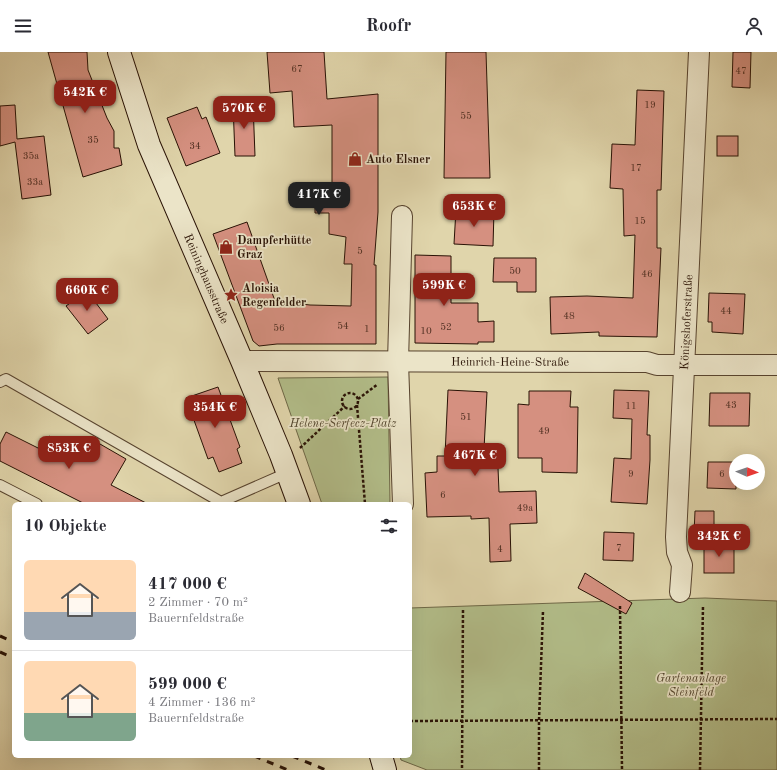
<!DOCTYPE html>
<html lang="de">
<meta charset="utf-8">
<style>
:root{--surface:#fff;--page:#f7f7f7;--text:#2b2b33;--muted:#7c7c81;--line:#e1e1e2;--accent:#8f2418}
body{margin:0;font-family:"Old Standard TT",serif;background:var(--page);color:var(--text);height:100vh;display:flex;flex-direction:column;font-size:15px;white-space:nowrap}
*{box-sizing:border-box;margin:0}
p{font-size:13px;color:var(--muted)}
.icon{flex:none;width:22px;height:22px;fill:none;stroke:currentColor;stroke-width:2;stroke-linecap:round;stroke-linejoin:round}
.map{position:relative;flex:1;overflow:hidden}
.side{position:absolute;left:12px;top:450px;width:400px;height:256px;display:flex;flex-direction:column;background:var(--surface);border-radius:6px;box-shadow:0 4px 16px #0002}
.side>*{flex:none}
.needle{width:26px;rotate:92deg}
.buttons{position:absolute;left:729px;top:402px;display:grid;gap:8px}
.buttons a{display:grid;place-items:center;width:36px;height:36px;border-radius:50%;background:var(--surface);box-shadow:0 4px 16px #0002;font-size:20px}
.price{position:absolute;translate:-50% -34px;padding:0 9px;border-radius:8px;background:var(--accent);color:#fff;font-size:13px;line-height:26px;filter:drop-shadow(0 1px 2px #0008)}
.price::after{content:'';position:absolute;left:50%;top:24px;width:12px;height:9px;margin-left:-6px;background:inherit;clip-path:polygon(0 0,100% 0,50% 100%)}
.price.current{background:#222;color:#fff}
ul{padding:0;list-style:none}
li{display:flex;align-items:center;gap:12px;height:100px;padding:0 12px}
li+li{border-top:1px solid var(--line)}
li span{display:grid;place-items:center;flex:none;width:112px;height:80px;border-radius:6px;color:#555}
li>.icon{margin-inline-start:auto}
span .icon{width:48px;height:48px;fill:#fffc;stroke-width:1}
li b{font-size:17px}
h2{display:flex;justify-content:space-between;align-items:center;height:48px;padding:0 12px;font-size:17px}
header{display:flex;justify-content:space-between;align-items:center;height:52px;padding:0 12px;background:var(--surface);font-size:18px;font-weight:800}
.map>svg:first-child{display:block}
</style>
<header><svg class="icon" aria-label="menu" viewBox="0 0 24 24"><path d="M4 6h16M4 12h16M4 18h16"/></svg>Roofr<svg class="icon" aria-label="person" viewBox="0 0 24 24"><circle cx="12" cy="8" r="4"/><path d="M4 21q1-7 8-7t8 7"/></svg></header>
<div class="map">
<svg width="777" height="718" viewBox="0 0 777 718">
<rect width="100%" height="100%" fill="#e0d5ab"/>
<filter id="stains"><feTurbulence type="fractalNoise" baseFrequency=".005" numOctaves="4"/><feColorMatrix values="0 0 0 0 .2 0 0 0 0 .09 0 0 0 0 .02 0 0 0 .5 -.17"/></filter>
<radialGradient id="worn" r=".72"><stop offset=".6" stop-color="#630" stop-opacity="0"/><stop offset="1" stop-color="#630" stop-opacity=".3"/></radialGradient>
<g fill="#b2bd89" stroke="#6e6847">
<polygon points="388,325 390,452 322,452 278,326"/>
<polygon points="705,546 777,549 777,718 427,718 401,708 400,704 410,704 410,556"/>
</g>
<g fill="#d59080" stroke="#291205">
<polygon points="48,0 87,0 88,18 107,66 114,79 114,96 119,96 122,113 83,125"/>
<polygon points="267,0 324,0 327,47 378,42 378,160 374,213 376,213 376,292 277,292 259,294 253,289 213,182 247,170 275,249 310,253 351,254 352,212 344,212 346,185 329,182 329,161 315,161 315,139 332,138 332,73 294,75 292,39 270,41"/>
<polygon points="446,0 486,0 490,126 444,126"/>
<polygon points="733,0 751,0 750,36 732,35"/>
<polygon points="637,38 664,39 661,138 657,138 657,196 661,196 657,285 599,284 599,280 551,282 550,245 587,244 633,246 635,183 624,184 623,137 610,136 612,92 635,93"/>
<polygon points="253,51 255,104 235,104 233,52"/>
<polygon points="15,53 17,87 44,84 51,143 22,147 15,90 0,94 0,54"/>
<polygon points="197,55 202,67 206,65 220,101 186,114 167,66"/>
<rect x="717" y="84" width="21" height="20"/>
<polygon points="456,157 494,159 493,194 454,192"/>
<polygon points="415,203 451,204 451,251 478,251 478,270 494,269 494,290 478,290 478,292 415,291"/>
<polygon points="494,206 536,206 536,240 517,240 517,230 493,230"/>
<polygon points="87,239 108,267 88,282 66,254"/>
<polygon points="709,241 745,242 743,282 712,280 712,270 708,270"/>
<polygon points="218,335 240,395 237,397 242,411 219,420 213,405 208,407 186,346"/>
<polygon points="448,338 487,340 483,416 498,416 499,440 536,439 537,471 510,472 511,509 490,510 489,466 471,467 471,464 427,465 425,421 437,420 437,404 445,404"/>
<polygon points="614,338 649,339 647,383 650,383 650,408 647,452 611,450 614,406 631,407 632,367 613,366"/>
<polygon points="529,339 571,339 570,355 578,355 577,421 542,420 542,406 518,406 518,352 529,353"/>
<polygon points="710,341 750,341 749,374 709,374"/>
<polygon points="6,380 42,398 49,384 91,408 100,392 126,407 111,433 148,452 85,452 0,409 0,392"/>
<polygon points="708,410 736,410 736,437 707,436"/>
<polygon points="695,459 714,459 714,482 694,482"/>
<polygon points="604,480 634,481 633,509 603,508"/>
<rect x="704" y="492" width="30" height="29"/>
<polygon points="585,521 632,551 626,562 578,536"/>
</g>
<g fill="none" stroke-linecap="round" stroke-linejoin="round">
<defs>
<g id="lane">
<polyline points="0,330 6,327 221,450 287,421"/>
<polyline points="0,433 37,452"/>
</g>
<g id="street">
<polyline points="402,164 398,310 403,452"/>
<path id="s1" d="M242 309 647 310 657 313H777"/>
<path id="s2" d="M680 540 682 513 677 500 676 485 699 0"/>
</g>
<g id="secondary">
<path id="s3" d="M119 0 149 93 242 309 281 403 299 452"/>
<polyline points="381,704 385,718"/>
</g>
</defs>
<use href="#lane" stroke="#57432e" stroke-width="12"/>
<use href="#street" stroke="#57432e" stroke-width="22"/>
<use href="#secondary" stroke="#291205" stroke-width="24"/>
<g stroke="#291205" stroke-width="2.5" stroke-dasharray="3 2" stroke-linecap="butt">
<circle cx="350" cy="349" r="8"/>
<polyline points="358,347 378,332"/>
<polyline points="357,353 365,452"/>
<polyline points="300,396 345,354"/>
<polyline points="620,554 622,718"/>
<polyline points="410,669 777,667"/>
<polyline points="462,716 463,558"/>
<polyline points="539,718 539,668 543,559"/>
<polyline points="700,718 703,554"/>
</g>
<use href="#lane" stroke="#ebe4c8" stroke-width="10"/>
<use href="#street" stroke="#ebe4c8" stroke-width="20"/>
<use href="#secondary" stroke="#ebe4c8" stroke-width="22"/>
<g stroke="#291205" stroke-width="3" stroke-dasharray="7 7" stroke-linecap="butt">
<polyline points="0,584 14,590"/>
<polyline points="0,600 14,606"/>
<polyline points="254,704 288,718"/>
<polyline points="292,704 326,718"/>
</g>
</g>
<defs>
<symbol id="shop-bare" viewBox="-9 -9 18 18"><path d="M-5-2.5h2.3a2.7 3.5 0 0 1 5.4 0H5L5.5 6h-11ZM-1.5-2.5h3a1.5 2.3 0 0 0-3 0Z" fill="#8f2418" stroke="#ebe4c8" stroke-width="2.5" paint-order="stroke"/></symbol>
<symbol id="sight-bare" viewBox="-9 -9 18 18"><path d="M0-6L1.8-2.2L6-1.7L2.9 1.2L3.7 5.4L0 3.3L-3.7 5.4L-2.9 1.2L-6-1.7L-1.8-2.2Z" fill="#8f2418" stroke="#ebe4c8" stroke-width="2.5" paint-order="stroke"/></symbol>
</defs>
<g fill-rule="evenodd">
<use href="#shop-bare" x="345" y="97" width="20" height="20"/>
<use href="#shop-bare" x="216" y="185" width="20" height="20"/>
<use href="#sight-bare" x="221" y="233" width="20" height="20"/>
</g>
<g text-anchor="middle" stroke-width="3.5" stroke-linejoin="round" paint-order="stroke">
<g font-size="10" fill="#543224">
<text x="297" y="20">67</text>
<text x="741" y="22">47</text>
<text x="650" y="56">19</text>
<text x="466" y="67">55</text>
<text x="93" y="91">35</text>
<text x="195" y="97">34</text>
<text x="31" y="107">35a</text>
<text x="636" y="119">17</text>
<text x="35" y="133">33a</text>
<text x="640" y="172">15</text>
<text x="360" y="202">5</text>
<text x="515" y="222">50</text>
<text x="647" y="225">46</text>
<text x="726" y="262">44</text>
<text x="569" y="267">48</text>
<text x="343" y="277">54</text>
<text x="446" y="278">52</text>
<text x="279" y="279">56</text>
<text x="367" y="280">1</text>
<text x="426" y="282">10</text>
<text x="731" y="356">43</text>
<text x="631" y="357">11</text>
<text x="466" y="368">51</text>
<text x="544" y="382">49</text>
<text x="631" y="425">9</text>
<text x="722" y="425">6</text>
<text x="443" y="446">6</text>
<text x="525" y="459">49a</text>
<text x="619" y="499">7</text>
<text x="500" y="500">4</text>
</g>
<g font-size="12" font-weight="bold" fill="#291205" stroke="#ebe4c8" text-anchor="start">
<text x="366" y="111">Auto Elsner</text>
<text x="237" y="192">Dampferhütte<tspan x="237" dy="14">Graz</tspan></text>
<text x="242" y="240">Aloisia<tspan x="242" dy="14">Regenfelder</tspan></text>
</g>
<g font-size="12" fill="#291205" stroke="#ebe4c8">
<text dy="4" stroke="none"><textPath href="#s3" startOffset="243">Reininghausstraße</textPath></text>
<text dy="4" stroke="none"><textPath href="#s2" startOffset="271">Königshoferstraße</textPath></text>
<text dy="4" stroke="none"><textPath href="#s1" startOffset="268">Heinrich-Heine-Straße</textPath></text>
</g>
<g font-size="12" font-style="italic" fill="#52452d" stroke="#ebe4c8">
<text x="343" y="375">Helene-Serfecz-Platz</text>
<text x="691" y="630">Gartenanlage<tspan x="691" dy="14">Steinfeld</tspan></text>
</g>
</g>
<rect width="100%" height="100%" filter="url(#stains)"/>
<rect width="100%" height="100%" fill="url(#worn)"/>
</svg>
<div class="buttons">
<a><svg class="needle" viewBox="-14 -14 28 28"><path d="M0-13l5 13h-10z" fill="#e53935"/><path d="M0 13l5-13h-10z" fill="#7c7c81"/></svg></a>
</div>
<b class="price" style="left:85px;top:62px">542K €</b>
<b class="price" style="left:244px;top:78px">570K €</b>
<b class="price current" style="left:319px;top:164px">417K €</b>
<b class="price" style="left:474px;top:176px">653K €</b>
<b class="price" style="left:444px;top:255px">599K €</b>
<b class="price" style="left:87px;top:260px">660K €</b>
<b class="price" style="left:215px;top:377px">354K €</b>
<b class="price" style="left:69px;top:418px">853K €</b>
<b class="price" style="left:475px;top:425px">467K €</b>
<b class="price" style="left:719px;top:506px">342K €</b>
<section class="side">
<h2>10 Objekte<svg class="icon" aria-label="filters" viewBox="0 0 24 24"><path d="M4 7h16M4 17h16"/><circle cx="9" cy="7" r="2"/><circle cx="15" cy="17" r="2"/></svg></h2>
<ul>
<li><span style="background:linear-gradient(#ffd9b3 65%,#9aa5b1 0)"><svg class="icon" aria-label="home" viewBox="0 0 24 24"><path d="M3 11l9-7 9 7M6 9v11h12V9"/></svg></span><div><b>417 000 €</b><p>2 Zimmer · 70 m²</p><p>Bauernfeldstraße</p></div></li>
<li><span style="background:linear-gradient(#ffd9b3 65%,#7fa58c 0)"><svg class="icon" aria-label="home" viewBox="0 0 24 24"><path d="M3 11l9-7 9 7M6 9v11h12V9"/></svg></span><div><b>599 000 €</b><p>4 Zimmer · 136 m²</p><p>Bauernfeldstraße</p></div></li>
</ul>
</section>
</div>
